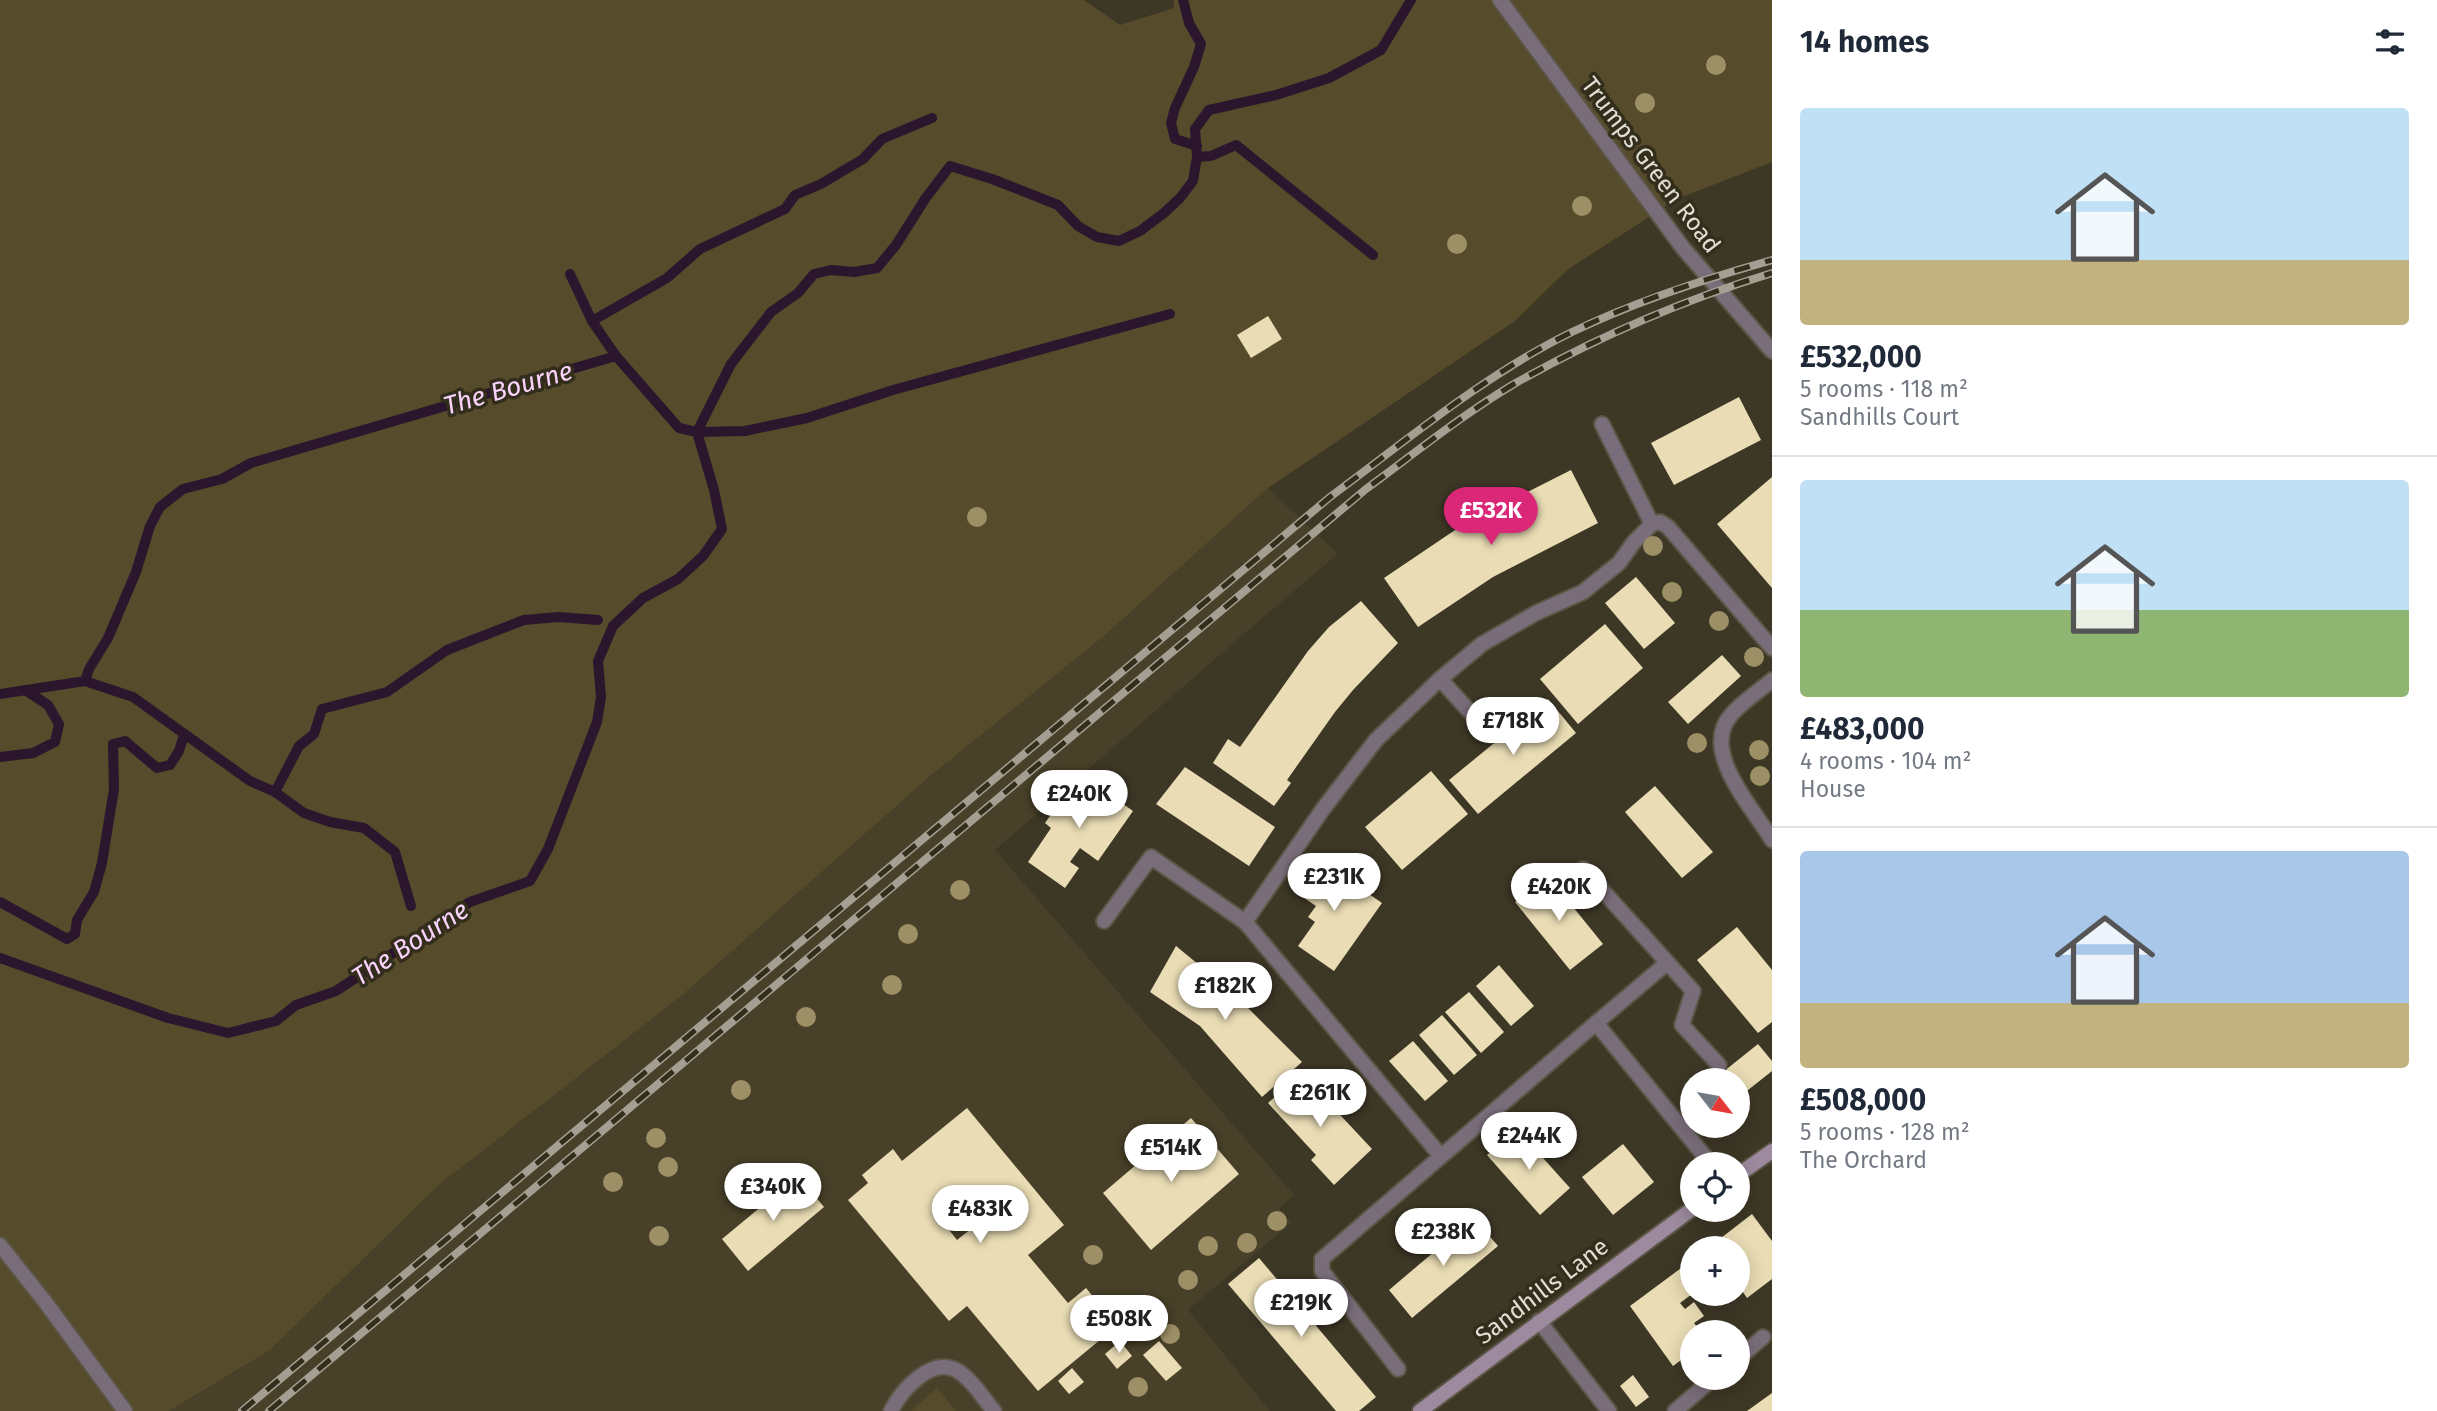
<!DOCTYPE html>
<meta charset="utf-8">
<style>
:root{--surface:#fff;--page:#f6f6f7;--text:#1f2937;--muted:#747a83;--line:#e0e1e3;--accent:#db2777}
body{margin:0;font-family:"Fira Sans",sans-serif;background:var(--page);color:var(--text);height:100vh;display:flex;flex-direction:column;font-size:26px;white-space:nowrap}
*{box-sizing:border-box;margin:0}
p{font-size:23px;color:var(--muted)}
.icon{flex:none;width:38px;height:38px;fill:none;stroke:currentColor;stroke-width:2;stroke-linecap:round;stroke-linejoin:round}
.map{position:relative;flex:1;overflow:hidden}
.details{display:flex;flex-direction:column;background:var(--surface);width:665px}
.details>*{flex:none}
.needle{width:46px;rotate:121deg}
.fabs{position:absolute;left:1680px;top:1068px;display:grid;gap:14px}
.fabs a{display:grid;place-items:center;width:70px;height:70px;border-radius:50%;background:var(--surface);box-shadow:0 4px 18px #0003;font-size:35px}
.price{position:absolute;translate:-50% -60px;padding:0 16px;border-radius:24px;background:#fff;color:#222;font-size:23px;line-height:46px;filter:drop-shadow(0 2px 4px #0008)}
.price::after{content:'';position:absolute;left:50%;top:42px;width:21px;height:16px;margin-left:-10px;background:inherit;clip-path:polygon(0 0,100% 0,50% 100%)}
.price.current{background:var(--accent);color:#fff}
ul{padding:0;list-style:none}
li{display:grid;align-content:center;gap:14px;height:371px;padding:0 28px}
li+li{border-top:2px solid var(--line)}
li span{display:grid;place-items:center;height:217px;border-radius:7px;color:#555}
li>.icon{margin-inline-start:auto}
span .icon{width:126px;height:126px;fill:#fffc;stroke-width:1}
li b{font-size:30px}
h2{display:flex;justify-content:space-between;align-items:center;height:84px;padding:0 28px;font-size:30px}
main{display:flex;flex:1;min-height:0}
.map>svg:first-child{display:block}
</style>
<main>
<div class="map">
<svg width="1772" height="1411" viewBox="0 0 1772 1411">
<rect width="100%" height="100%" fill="#3d3726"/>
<polygon fill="#484028" points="1268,488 1338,554 1267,614 995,850 1294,1195 1279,1208 1291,1223 1188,1310 1270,1411 169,1411 270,1350 440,1184 929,777 1104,636"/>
<g fill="#564b2a">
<polygon points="0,0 1084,0 1120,25 1174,8 1174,0 1772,0 1772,162 1677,199 1567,270 1515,321 1268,488 1104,636 929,777 681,996 440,1184 270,1350 169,1411 0,1411"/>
<polygon points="937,1388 956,1411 911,1411"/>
</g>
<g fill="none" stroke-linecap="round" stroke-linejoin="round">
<g stroke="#2c162e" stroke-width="10">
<polyline points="1183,0 1189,23 1201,44 1194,67 1175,108 1171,123 1175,139 1197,146"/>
<polyline points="1197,157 1211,156 1236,145 1373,255"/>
<polyline points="570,274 592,321"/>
<polyline points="616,356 592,321 667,278 700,249 785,209 795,195 821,184 863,159 882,139 932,118"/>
<polyline points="85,681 133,697 250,781 275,792 299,746 314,734 322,709 387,692 447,650 524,620 558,617 598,620"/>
<polyline points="0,694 85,681 89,669 108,638 136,572 150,526 160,507 183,489 222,479 251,463 616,356 679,428 697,432 731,364 771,312 798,293 814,274 831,270 854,272 877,268 896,245 925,199 950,166 992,179 1058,205 1078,226 1097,237 1119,241 1140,231 1164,213 1180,198 1193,181 1197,157 1195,129 1209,110 1276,95 1329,78 1381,50 1411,0"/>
<polyline points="0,757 33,753 55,742 59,724 48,705 25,690"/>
<polyline points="275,792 304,813 330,822 364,828 395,852 411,906"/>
<polyline points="0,902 67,939 75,934 77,920 94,892 102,863 114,789 113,744 125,741 157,768 170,765 179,751 184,735"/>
<polyline points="0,958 168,1018 228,1033 276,1021 296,1005 336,991 470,902 530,881 548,849 597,722 601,697 598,661 613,626 643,598 678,579 703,556 722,529 714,490 697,432 745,431 807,418 893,390 1170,314"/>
</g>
</g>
<g fill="#eaddb5" fill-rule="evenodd">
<polygon points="1268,316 1282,339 1251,358 1237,335"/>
<polygon points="1739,397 1761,440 1674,485 1651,443"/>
<polygon points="1571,470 1598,523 1493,577 1418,627 1384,578 1464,524"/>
<polygon points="1772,477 1772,588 1717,524"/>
<polygon points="1636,577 1675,623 1644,649 1605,603"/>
<polygon points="1361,601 1398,643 1353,690 1335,712 1287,780 1291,783 1274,806 1213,763 1228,739 1240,747 1308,651 1329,627"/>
<polygon points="1605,624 1643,668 1578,724 1540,679"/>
<polygon points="1722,655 1741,676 1688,724 1668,702"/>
<polygon points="1548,699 1576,733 1478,814 1449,780"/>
<polygon points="1185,767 1275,827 1249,866 1156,804"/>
<polygon points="1431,771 1468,814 1402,870 1365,827"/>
<polygon points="1084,776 1133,811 1098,861 1080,848 1070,862 1079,868 1065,888 1028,862 1051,828 1045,823 1072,785 1076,787"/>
<polygon points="1655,786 1713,852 1682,878 1625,812"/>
<polygon points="1317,858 1382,903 1334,971 1298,946 1315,922 1308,917 1316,906 1294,891"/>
<polygon points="1548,876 1603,944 1570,970 1515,902"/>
<polygon points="1737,927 1772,970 1772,1022 1758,1033 1697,960"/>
<polygon points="1176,946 1232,992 1302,1062 1262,1097 1200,1026 1150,992"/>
<polygon points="1499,965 1534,1006 1511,1026 1476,986"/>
<polygon points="1469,992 1504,1032 1481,1053 1445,1012"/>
<polygon points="1442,1015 1477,1055 1454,1075 1419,1035"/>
<polygon points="1413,1041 1448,1081 1425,1101 1389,1061"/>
<polygon points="1758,1044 1772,1061 1772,1071 1738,1098 1738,1080 1713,1080"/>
<polygon points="1301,1073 1372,1149 1334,1185 1311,1160 1316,1155 1268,1103"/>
<path d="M967 1108 1064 1225 1028 1255 1068 1303 1086 1288 1117 1326 1038 1391 967 1306 949 1321 848 1200 868 1183 862 1175 893 1149 902 1161ZM963 1189 986 1217 957 1240 935 1212Z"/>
<polygon points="1191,1118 1239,1174 1151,1250 1103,1193"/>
<polygon points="1517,1129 1570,1188 1540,1215 1487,1155"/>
<polygon points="1623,1144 1654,1182 1613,1215 1582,1177"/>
<polygon points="798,1176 824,1207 748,1271 722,1239"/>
<polygon points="1752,1214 1772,1241 1772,1279 1747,1298 1738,1285 1738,1248 1708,1248"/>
<polygon points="1474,1218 1498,1246 1412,1318 1389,1290"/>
<polygon points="1259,1258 1376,1397 1359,1411 1336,1411 1228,1284"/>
<polygon points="1692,1260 1692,1294 1680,1303 1685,1309 1694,1302 1704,1316 1694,1323 1701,1332 1692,1332 1692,1352 1673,1366 1630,1306"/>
<polygon points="1120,1341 1132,1356 1117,1369 1105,1354"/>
<polygon points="1159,1341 1182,1368 1166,1381 1143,1355"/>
<polygon points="1072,1368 1084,1382 1069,1394 1058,1381"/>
<polygon points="1633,1375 1649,1397 1636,1407 1620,1386"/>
<polygon points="1772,1393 1772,1411 1747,1411"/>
</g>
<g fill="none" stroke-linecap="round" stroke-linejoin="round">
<defs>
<g id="service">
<polyline points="1602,424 1652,524"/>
<polyline points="1440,679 1491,735"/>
<polyline points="1583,869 1640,932"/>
<polyline points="1693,991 1682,1025 1719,1065"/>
<polyline points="1322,1259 1322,1271 1398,1369"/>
<polyline points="1738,1359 1763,1337"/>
<path d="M891 1411C901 1391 930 1357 956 1370 971 1378 983 1398 994 1411"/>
<polyline points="1675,1411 1715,1377"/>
</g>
<g id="minor">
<path d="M1772 680C1759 691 1742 702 1731 715 1699 751 1754 809 1772 840"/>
<polyline points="1104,921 1151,857 1245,922 1440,1155"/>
<polyline points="1245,922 1323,809 1376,740 1440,679 1482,644 1536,613 1583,592 1619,563 1634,542 1652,524 1660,522 1668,527 1772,648"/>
<polyline points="1640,932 1693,991"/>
<polyline points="1596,1023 1667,963"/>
<polyline points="0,1245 46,1303 125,1411"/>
<polyline points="1322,1259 1596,1023 1711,1164"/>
<polyline points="1539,1321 1609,1411"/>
</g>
<polyline id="tertiary" points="1500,0 1683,248 1772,351"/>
<g id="secondary">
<polyline points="1738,1175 1772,1151"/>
<polyline points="1420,1411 1692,1209"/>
</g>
</defs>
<use href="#service" stroke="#5b5545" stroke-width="18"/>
<use href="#minor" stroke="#5b5545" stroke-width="18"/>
<use href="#tertiary" stroke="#5b5545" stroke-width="18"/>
<use href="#secondary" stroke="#5b5545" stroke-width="18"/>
<use href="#service" stroke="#796d79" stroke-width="14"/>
<use href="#minor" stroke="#796d79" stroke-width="14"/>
<use href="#tertiary" stroke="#796d79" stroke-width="14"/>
<use href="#secondary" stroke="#9d8a9e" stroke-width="14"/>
<defs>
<g id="rail">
<path d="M242 1411 1330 497C1407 440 1486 374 1572 332 1636 301 1704 279 1772 260"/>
<path d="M269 1411 1366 489C1415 453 1462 415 1514 384 1595 338 1683 300 1772 273"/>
</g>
</defs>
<use href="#rail" stroke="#a49f93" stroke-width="8"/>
<use href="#rail" stroke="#332d1c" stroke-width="5" stroke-dasharray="16" stroke-linecap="butt"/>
</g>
<g fill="#9e9066">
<circle cx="1716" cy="65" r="10"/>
<circle cx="1645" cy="103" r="10"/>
<circle cx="1582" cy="206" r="10"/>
<circle cx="1457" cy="244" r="10"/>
<circle cx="977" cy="517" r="10"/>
<circle cx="1653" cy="546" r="10"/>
<circle cx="1672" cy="592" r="10"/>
<circle cx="1719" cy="621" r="10"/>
<circle cx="1754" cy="657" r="10"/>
<circle cx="1697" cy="743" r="10"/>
<circle cx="1759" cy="750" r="10"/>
<circle cx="1760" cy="776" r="10"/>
<circle cx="960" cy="890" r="10"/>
<circle cx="908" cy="934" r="10"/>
<circle cx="892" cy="985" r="10"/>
<circle cx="806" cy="1017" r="10"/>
<circle cx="741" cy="1090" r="10"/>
<circle cx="656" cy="1138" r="10"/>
<circle cx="668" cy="1167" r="10"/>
<circle cx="613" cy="1182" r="10"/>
<circle cx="1277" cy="1221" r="10"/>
<circle cx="659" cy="1236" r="10"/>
<circle cx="1247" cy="1243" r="10"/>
<circle cx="1208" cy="1246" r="10"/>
<circle cx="1093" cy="1255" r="10"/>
<circle cx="1188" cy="1280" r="10"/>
<circle cx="1170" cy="1334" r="10"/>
<circle cx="1138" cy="1387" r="10"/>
</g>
<g text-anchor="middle" stroke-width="7" stroke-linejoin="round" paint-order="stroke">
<g font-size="24" fill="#e2ded4" stroke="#332d1c">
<text transform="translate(1651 165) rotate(53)" y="8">Trumps Green Road</text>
<text transform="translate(1542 1291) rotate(-37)" y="8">Sandhills Lane</text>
</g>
<g font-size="26" font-style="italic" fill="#fad4fc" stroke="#332d1c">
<text transform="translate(508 388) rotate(-16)" y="9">The Bourne</text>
<text transform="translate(410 943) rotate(-33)" y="9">The Bourne</text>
</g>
</g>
</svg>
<div class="fabs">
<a><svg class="needle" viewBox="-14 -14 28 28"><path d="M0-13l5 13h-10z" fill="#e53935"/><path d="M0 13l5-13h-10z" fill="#747a83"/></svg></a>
<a><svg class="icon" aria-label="locate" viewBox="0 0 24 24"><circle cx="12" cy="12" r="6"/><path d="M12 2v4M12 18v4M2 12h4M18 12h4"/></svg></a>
<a>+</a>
<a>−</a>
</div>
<b class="price current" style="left:1491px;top:547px">£532K</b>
<b class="price" style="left:1513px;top:757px">£718K</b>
<b class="price" style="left:1079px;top:830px">£240K</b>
<b class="price" style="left:1334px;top:913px">£231K</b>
<b class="price" style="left:1559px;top:923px">£420K</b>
<b class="price" style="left:1225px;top:1022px">£182K</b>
<b class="price" style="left:1320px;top:1129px">£261K</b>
<b class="price" style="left:1529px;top:1172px">£244K</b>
<b class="price" style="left:1171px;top:1184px">£514K</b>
<b class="price" style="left:773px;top:1223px">£340K</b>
<b class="price" style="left:980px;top:1245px">£483K</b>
<b class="price" style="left:1443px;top:1268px">£238K</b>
<b class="price" style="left:1301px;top:1339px">£219K</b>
<b class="price" style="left:1119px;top:1355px">£508K</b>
</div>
<section class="details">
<h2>14 homes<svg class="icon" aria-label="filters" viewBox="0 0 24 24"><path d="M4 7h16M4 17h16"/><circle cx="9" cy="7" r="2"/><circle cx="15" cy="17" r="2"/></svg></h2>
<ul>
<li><span style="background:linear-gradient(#bfe0f5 70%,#c2b280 0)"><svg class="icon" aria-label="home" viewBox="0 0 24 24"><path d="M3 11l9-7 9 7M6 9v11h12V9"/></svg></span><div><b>£532,000</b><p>5 rooms · 118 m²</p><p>Sandhills Court</p></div></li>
<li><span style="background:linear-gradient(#bfe0f5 60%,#8fb573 0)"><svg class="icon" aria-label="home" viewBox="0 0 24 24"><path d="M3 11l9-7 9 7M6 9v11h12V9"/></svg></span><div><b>£483,000</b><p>4 rooms · 104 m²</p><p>House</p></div></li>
<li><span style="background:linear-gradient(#a9c7e8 70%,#c2b280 0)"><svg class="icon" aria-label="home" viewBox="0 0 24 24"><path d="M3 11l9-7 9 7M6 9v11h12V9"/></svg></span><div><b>£508,000</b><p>5 rooms · 128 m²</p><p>The Orchard</p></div></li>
</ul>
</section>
</main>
